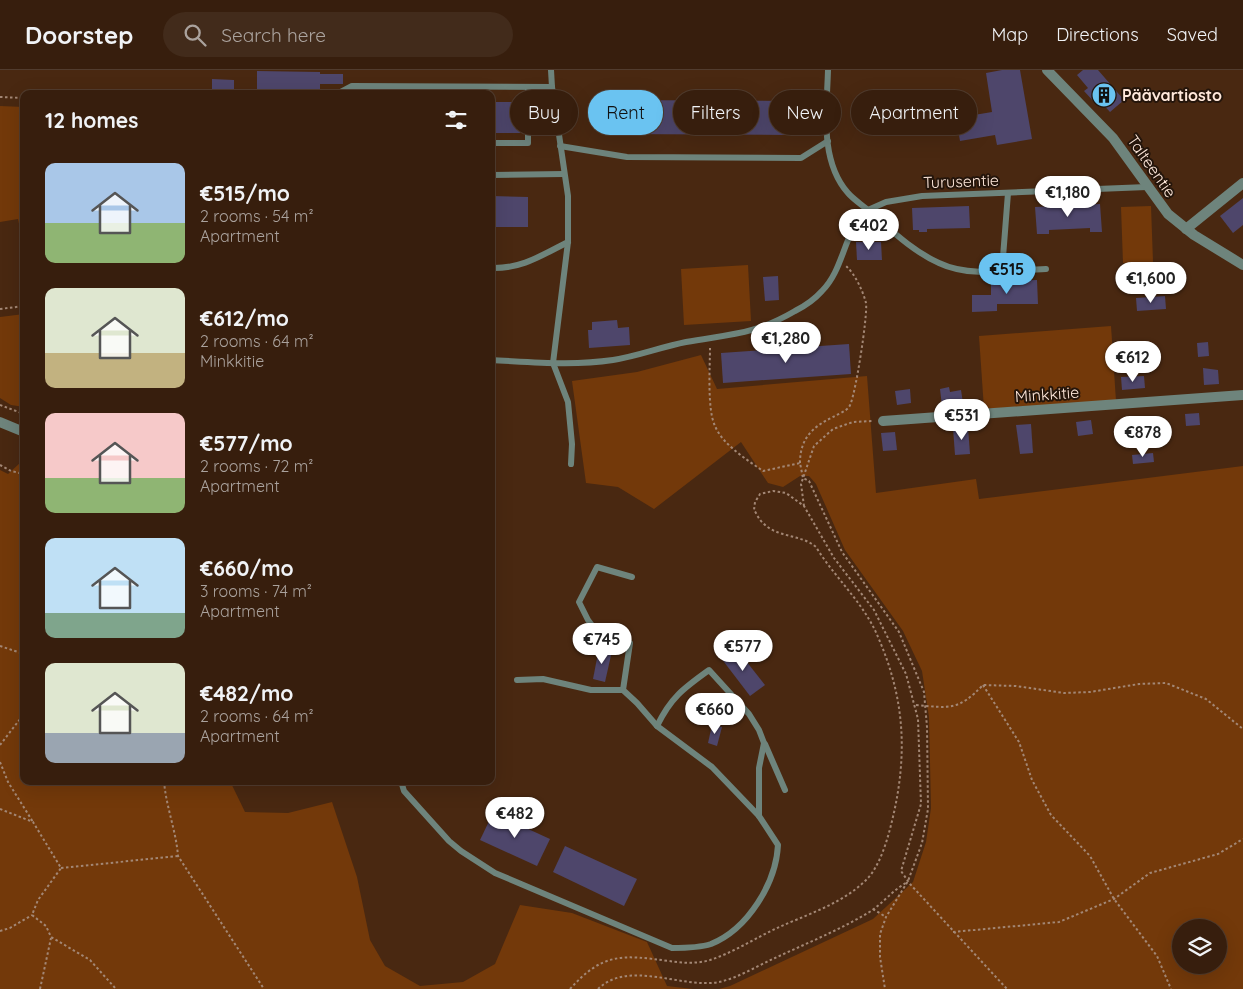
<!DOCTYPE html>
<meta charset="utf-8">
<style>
:root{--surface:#371e0d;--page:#422b1b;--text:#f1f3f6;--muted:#aaa29d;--line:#513c2e;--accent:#6ac3f1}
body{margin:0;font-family:Quicksand,sans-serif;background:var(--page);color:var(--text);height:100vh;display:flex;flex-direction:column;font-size:19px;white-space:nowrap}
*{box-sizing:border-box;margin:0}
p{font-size:16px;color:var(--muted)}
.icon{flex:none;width:28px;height:28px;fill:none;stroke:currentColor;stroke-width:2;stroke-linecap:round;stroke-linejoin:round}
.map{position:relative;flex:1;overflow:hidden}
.side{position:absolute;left:20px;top:20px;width:475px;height:695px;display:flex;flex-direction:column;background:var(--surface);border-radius:10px;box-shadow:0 5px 20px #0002,0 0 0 1px var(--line)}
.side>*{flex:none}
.banner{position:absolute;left:510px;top:20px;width:475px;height:45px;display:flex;gap:10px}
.controls{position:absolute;left:1172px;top:849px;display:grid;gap:10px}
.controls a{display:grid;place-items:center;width:55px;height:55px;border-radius:50%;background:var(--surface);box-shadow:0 5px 20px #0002,0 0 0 1px var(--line);font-size:25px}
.price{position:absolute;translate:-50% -42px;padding:0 11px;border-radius:18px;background:#fff;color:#222;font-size:16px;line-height:32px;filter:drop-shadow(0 1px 2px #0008)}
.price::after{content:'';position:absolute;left:50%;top:30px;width:15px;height:11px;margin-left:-8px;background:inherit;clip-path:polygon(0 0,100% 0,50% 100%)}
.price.active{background:var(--accent);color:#111}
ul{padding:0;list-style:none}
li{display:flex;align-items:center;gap:15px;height:125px;padding:0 25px}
li span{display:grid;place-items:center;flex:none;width:140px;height:100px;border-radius:10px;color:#555}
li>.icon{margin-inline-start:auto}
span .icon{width:60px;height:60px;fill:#fffc;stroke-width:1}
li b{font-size:21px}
h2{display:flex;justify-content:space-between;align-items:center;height:60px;padding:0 25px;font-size:21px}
.tag{padding:0 18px;border-radius:22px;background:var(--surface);box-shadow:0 5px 20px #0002,0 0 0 1px var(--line);font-size:18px;line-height:45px}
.tag.active{background:var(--accent);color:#111}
header{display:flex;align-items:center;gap:30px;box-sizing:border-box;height:70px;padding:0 25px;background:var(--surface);border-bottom:1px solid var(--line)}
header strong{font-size:24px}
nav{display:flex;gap:28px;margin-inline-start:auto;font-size:18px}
.search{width:350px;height:45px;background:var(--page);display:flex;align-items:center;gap:12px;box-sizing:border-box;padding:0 18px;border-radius:28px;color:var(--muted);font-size:19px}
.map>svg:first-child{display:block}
</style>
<header>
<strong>Doorstep</strong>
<div class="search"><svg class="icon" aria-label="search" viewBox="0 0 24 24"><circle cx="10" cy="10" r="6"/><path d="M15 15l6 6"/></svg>Search here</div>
<nav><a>Map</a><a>Directions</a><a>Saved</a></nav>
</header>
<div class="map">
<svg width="1243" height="919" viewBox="0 0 1243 919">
<rect width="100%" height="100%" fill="#492811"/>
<g fill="#73390a" fill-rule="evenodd">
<polygon points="0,36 24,37 24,178 18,149 0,152"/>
<polygon points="1151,136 1153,192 1123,193 1121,137"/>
<polygon points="748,195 751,251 684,255 681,199"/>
<polygon points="24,244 24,337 11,335 0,328 0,247"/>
<polygon points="1111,256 1116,331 984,339 979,266"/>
<path d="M701 285 717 319 867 306 876 423 976 409 979 429 1243 396V919H719L730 916 873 849 913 812 926 772 931 738 929 647 922 601 903 561 845 480 816 414 809 406H800L783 417 768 413 741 372 654 439 618 417 586 413 572 311 637 302ZM1181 858H1219V895H1181Z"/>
<polygon points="21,392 24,392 24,711 230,711 245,742 288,743 332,732 357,807 370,870 385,896 420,916 463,912 495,894 520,835 572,843 647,872 667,916 693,919 0,919 0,400 8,404"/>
</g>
<g fill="#4e466b">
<polygon points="1002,0 1020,0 1032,69 997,75 995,65 960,71 956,48 992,42 986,3"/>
<polygon points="1083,0 1098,0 1124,30 1110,42 1099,30 1095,33 1084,21 1088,18 1077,5"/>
<polygon points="257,1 320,2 320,4 343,4 343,14 320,14 320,24 257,24"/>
<polygon points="212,9 234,10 234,24 212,24"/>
<polygon points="612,30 787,31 787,65 612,64"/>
<rect x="491" y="32" width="29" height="31"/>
<polygon points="491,126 528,127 528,157 491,157"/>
<polygon points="1243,128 1243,155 1233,163 1220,146"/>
<polygon points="1100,134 1102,162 1090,162 1090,158 1049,160 1049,164 1037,164 1035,137"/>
<polygon points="969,136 970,158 927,159 927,162 919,162 919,160 913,160 912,138"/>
<polygon points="856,172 881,172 882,190 857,190"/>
<polygon points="778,206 779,230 765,231 763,207"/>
<polygon points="1037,210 1038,234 997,234 997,241 972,242 972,225 991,225 991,211"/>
<polygon points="1165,226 1166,239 1137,241 1136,228"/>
<polygon points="617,250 618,258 629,257 630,275 589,278 588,260 592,260 592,252"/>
<polygon points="1208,272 1209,286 1198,287 1197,273"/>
<polygon points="849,274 851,304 723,313 721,283"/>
<polygon points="1203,298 1218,300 1219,314 1204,315"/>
<polygon points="1144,306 1145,318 1122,320 1121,307"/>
<polygon points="949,317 950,322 961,320 963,333 942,336 940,319"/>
<polygon points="910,319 911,333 897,335 895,321"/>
<polygon points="1199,343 1200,355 1186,356 1185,344"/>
<polygon points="1148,346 1150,361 1136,363 1134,347"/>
<polygon points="1091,350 1093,364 1078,366 1076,352"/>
<polygon points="1031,354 1033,383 1020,384 1016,355"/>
<polygon points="968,357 970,384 955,385 953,358"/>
<polygon points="895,362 897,380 883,381 881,363"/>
<polygon points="1153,383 1154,392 1133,394 1132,385"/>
<polygon points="735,577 765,615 750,626 721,588"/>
<polygon points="599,578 612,581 605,612 593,609"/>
<polygon points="712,655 722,657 717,676 708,673"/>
<polygon points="493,743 550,769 537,796 480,770"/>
<polygon points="565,776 637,809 624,836 553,802"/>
</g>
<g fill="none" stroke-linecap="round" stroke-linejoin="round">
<g stroke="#a38775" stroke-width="2" stroke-dasharray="2.5 2.5" stroke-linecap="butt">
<polyline points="0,27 24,28"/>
<polyline points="0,239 24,236"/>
<path d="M710 278C710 297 707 339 715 356 723 375 746 389 763 401L800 393 803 408 809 411 842 482 899 562 924 622 927 657 928 739 922 773 908 811 886 847 880 864V887L885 919"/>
<polyline points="0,335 24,344"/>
<path d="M800 393C800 369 812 357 833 347 838 344 845 342 849 337 855 330 868 244 866 233 863 221 855 204 846 196"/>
<polyline points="0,395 11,401 24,404"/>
<polyline points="804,436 801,414 814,376 833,359 853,352 873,351"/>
<polyline points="0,576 24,584"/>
<polyline points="983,615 1019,672 1032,710 1051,745 1090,786 1114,829 1157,886 1171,919"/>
<path d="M916 635C950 638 958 641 983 615L1016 616 1064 623 1090 622 1139 614 1166 613 1206 629 1243 659"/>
<polyline points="0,675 24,644"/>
<polyline points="0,692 8,712 33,752"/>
<path d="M164 711C166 737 176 760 178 786L264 919"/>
<polyline points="0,739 33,752 61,798 38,830 32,845 46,856 51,867 90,890 116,919"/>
<polyline points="61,798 178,786"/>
<polyline points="873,839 886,847"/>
<polyline points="0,861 10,858 32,845"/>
<polyline points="953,862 1059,852 1114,829 1150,803 1218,784 1243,769"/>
<polyline points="40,919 51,868"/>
<path d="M570 919C603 882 623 885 669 891 682 893 697 894 710 890 732 883 754 869 775 859 805 845 843 834 867 809 880 796 888 768 892 751 908 685 905 629 878 567 864 533 835 508 816 477 801 464 777 468 763 453 759 450 757 444 754 440L755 432 760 424 773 421 786 423 804 436 834 488 874 540 906 604 918 649 921 734 901 801 910 814 1007 919"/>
<path d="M598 919C629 889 681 919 719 912 738 908 757 896 775 888 807 873 840 860 871 841 883 833 893 820 906 813"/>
</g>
<g stroke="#6e847c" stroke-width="6">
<polyline points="551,0 552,17 568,126 568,172 553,293 568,332 572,374 571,394"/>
<polyline points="337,24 352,16 552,17"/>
<polyline points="491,73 528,73 528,17"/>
<polyline points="560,76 627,87 801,88 828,71"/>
<polyline points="491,105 564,104"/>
<path d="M491 198C522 199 542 185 568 172"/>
<path d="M1046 199C1012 200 970 208 939 193 912 181 890 159 868 140L886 132 922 126 1147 117"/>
<polyline points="1002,200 1008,123"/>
<path d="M491 290C532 292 572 296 613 290 638 286 661 277 686 272 731 264 754 265 795 241 805 236 814 230 822 221 845 198 843 161 868 140 861 134 853 129 848 123 819 90 827 39 828 0"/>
<polyline points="517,610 543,609 591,620 623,620"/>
<path d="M657 656C671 627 684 618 709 600L749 644 759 660 764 673 759 698V746"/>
<polyline points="765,674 785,720"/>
<path d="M401 711 404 721 449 771 461 781 495 803 672 878C685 878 699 878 711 874 748 859 776 813 778 775L759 746 712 697 657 656 637 633 623 620 630 573 600 566 588 550 579 532 597 497 632 507"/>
</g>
<g stroke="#6e847c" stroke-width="10">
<polyline points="1047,0 1113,68 1168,144 1194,165 1243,195"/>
<polyline points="1186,159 1243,113"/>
<polyline points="883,351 1243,325"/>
<polyline points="0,352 24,362"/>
</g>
</g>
<defs>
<symbol id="building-disc" viewBox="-11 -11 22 22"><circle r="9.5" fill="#6ac3f1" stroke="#24150b"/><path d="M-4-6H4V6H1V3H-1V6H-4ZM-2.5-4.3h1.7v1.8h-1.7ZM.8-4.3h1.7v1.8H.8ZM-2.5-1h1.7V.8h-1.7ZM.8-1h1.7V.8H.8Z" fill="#111"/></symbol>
</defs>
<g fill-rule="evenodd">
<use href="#building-disc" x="1090" y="11" width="28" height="28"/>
</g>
<g text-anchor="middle" stroke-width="4" stroke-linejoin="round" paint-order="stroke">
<g font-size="16" font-weight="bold" fill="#ffe8db" stroke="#24150b" text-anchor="start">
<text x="1122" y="31">Päävartiosto</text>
</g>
<g font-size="16" fill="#ffe8db" stroke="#24150b">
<text transform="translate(1152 96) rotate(55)" y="6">Talteentie</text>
<text transform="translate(961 111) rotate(-2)" y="6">Turusentie</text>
<text transform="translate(1047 324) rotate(-4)" y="6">Minkkitie</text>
</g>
</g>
</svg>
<div class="controls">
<a><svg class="icon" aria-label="layers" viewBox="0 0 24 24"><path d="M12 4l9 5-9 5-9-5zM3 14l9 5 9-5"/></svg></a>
</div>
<b class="price" style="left:1068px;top:148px">€1,180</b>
<b class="price" style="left:869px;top:181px">€402</b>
<b class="price active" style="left:1007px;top:225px">€515</b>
<b class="price" style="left:1151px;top:234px">€1,600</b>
<b class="price" style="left:786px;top:294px">€1,280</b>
<b class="price" style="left:1133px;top:313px">€612</b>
<b class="price" style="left:962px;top:371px">€531</b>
<b class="price" style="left:1143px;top:388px">€878</b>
<b class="price" style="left:602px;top:595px">€745</b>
<b class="price" style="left:743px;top:602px">€577</b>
<b class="price" style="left:715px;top:665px">€660</b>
<b class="price" style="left:515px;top:769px">€482</b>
<div class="banner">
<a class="tag">Buy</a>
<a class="tag active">Rent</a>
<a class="tag">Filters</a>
<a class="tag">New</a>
<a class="tag">Apartment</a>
</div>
<section class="side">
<h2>12 homes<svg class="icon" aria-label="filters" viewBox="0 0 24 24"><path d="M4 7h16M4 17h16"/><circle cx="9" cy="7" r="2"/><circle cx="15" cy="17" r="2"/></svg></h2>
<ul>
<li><span style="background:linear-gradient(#a9c7e8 60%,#8fb573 0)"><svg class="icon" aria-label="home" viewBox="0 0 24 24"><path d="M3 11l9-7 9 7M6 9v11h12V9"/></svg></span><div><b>€515/mo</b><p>2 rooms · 54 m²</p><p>Apartment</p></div></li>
<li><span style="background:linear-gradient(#dfe7d0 65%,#c2b280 0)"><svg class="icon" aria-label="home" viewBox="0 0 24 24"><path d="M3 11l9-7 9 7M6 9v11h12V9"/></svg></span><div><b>€612/mo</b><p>2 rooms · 64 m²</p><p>Minkkitie</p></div></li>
<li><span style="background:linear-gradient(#f6c9c9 65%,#8fb573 0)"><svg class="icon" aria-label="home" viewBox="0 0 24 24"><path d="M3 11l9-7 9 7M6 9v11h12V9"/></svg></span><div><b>€577/mo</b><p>2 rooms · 72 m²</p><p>Apartment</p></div></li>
<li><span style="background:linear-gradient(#bfe0f5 75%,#7fa58c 0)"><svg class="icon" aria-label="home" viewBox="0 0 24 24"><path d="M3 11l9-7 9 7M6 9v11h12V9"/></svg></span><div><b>€660/mo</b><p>3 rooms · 74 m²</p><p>Apartment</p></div></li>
<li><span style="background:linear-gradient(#dfe7d0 70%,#9aa5b1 0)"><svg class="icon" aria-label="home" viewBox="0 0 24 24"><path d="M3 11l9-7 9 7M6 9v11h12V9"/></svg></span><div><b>€482/mo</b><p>2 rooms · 64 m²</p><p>Apartment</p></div></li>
</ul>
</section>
</div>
